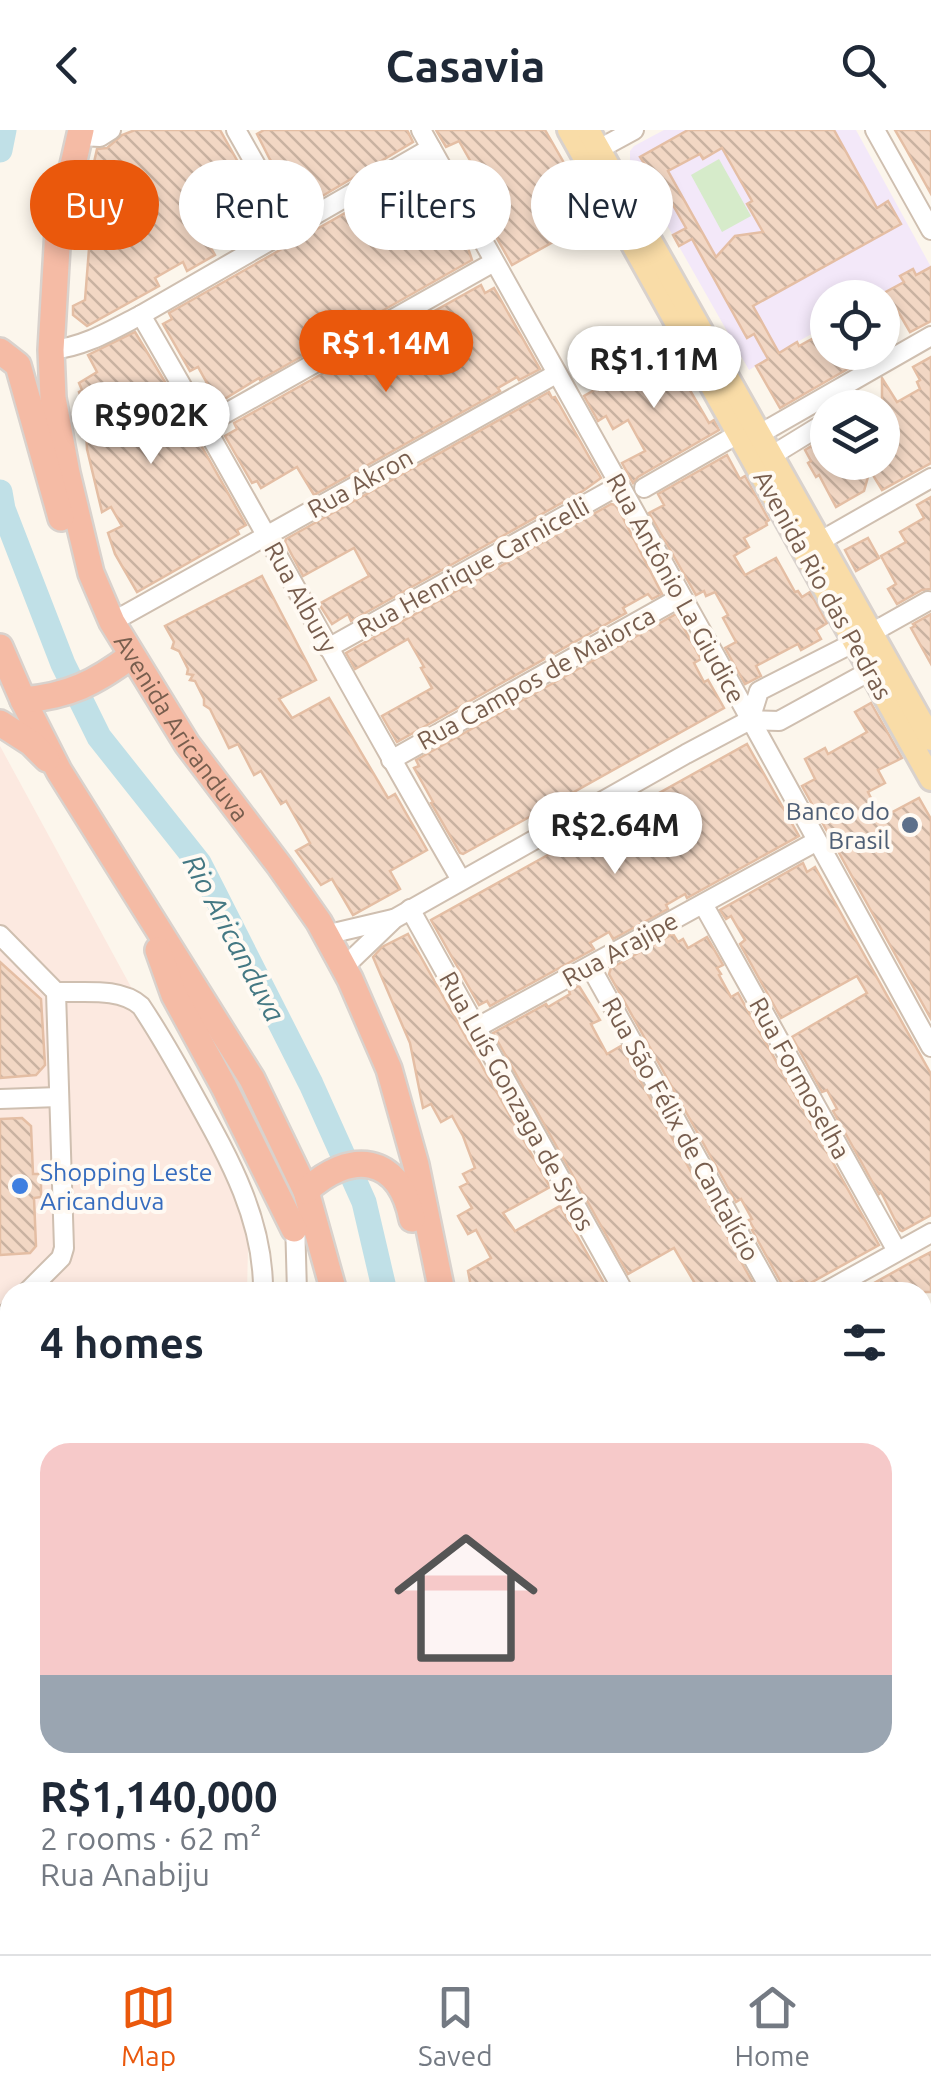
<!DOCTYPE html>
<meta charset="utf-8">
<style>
:root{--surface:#fff;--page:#f6f6f7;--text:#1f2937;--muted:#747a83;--line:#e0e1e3;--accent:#ea580c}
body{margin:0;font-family:Ubuntu,sans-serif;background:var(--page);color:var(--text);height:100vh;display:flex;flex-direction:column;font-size:38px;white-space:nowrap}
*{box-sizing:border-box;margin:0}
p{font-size:32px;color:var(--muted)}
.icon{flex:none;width:55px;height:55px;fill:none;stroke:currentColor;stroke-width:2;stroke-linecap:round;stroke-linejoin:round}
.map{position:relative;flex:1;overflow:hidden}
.side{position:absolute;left:0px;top:1152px;width:932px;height:672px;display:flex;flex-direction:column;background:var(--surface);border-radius:30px 30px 0 0;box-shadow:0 5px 15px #0003}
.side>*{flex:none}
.guide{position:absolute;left:30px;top:30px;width:872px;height:90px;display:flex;gap:20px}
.tools{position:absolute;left:810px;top:150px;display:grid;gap:20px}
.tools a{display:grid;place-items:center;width:90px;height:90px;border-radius:50%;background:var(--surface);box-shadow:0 5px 15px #0003;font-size:50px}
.price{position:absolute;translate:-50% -85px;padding:0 22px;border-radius:35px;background:#fff;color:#222;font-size:32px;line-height:65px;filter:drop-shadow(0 2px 5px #0008)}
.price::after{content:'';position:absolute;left:50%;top:60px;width:30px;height:22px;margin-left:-15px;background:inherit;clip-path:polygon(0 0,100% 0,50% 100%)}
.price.on{background:var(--accent);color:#fff}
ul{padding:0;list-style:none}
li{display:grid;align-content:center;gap:20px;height:530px;padding:0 40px}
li+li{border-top:2px solid var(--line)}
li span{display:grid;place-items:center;height:310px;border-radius:30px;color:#555}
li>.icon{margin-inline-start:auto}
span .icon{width:180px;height:180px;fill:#fffc;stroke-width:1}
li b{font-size:42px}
h2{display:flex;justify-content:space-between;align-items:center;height:120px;padding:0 40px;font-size:42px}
.pill{padding:0 35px;border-radius:45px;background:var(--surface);box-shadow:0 5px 15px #0003;font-size:35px;line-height:90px}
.pill.on{background:var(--accent);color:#fff}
header{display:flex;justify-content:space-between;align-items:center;height:130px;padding:0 40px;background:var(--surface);font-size:45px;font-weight:700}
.tab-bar{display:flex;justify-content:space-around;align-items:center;height:140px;border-top:2px solid var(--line);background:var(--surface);font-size:28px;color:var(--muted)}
.tab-bar a{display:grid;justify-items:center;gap:5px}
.tab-bar .on{color:var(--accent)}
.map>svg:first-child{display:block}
</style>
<header><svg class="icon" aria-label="back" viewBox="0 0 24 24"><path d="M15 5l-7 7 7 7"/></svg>Casavia<svg class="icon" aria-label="search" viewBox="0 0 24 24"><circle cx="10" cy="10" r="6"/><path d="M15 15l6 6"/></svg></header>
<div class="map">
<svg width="931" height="1824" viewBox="0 0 931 1824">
<defs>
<pattern id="building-back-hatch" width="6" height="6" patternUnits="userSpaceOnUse" patternTransform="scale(2.5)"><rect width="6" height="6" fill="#f2d7c4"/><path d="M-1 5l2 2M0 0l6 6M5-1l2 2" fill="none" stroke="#c9b2a1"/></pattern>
</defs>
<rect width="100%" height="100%" fill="#fcf6ec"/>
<polygon fill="#fce9e0" points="0,616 249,1074 247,1162 10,1162 10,1355 0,1355"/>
<polygon fill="#f3e8f9" points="664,0 856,0 931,137 877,167 828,168 827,195 749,240 630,30 630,21 634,16"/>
<polygon fill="#d6ebca" points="719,29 751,86 722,102 691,45"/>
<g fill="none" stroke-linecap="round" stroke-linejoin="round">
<g stroke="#c0e0e7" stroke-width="25">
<polyline points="0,20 4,0"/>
<polyline points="0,362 3,379 63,534 99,607 199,733 311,954 364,1072 385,1162"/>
<polyline points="552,1815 556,1824"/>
</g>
</g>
<g fill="url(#building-back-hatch)" stroke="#e4bea4" stroke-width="2.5" fill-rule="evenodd">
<polygon points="135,0 220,0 257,66 237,77 221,48 183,68 215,125 187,141 183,132 155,148 159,156 87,196 73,185 73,176 85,170 89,119 101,42 91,46 97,19 107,18 122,5"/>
<polygon points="264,0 407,0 413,12 314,71 310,63 292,73 257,4"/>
<polygon points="436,0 545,0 590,78 572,88 578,98 512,135 481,80 499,70 484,45 480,48 459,11 446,17"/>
<path d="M688 0H834L877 78 888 71 901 94 753 176 779 223 797 212 799 216 828 200V222H877L780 278 756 236 768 229 754 204 747 208 692 109 679 116 673 105 686 98 657 47 654 49 640 27ZM722 18 752 71 747 74 763 102 735 106 716 127 668 41 700 24 703 29Z"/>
<polygon points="895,0 931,0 931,64 906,19"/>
<polygon points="419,41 423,48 432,45 469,111 466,112 472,130 260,250 259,248 218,273 198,237 190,241 163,194 172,189 169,183"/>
<polygon points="931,137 931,191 910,202 896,178 882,186 882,164 904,152 900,146 913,139 916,145"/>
<polygon points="481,155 485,163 494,158 540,239 519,250 517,247 498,258 500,261 314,365 297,337 261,358 257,351 252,353 225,306 237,299 234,293"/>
<polygon points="135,202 171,262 246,395 237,400 239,404 137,462 115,424 108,403 122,396 111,377 102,382 87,319 85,277 79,262 82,260 79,253 97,242 88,225"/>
<polygon points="672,216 692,255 688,257 709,293 714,290 719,300 638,347 633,353 622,333 645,321 628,290 613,299 606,286 598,291 584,266 598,258 599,260 641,234 642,237 663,225 661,222"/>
<polygon points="931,227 931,333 882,360 870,340 864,361 836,377 819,345 816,347 808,333 811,331 805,320 828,306 828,332 882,332 882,248 897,272 920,259 917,252 920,250 913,237"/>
<polygon points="549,262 552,268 555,267 601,348 583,361 351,491 348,484 332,494 319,474 369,446 354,418 303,446 285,412 286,409"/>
<polygon points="727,325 740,349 745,346 769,390 766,392 767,395 744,408 749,417 734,426 745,445 776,428 795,462 798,461 802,467 810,462 827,493 816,500 821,509 801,520 798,514 756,536 761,546 745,554 725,518 736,512 723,488 728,485 715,462 706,466 704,461 696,465 649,383 664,375 658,364"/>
<polygon points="931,367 931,459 922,460 897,474 888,459 896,454 881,426 906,412 900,402 924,388 917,375"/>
<polygon points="611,374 616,375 623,388 662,464 652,469 648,464 623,478 626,483 397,612 382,586 432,558 421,538 424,537 408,509 355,539 346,523"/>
<polygon points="868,408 879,428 856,441 845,420"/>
<polygon points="262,446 316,550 279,569 292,588 329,568 388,668 395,664 427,720 390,741 400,759 353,785 332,749 321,755 296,721 310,713 286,671 281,674 261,641 254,645 238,614 229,618 210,579 204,575 204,569 195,551 190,550 193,545 187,544 188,539 179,521 172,518 174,512 165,496"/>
<polygon points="676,484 701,529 694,533 704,552 708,550 724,578 463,724 460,723 431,673 433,672 414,638 419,636 416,630"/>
<polygon points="931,484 931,534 911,498 915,496 913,494"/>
<polygon points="871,573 902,628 878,640 885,653 868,662 881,688 919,668 931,689 931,889 802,656 815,649 805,629 825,618 828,624 867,602 855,582"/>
<polygon points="747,614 799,706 687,768 685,764 666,775 668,779 613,809 609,802 590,813 594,819 490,876 487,871 479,875 431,790"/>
<polygon points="803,733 807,742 815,737 931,944 931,1085 902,1101 900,1100 881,1062 879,1064 833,981 837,979 827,960 822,962 792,907 867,863 857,846 781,888 740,814 745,810 731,786 726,789 720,780"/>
<polygon points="408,804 550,1057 503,1083 515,1101 560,1076 609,1162 472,1162 468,1141 491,1128 476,1100 468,1104 458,1086 472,1078 460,1057 468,1053 463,1044 475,1038 463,1006 452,986 441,992 431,974 423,978 410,913 373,827 382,817"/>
<polygon points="673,804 678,812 683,809 688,818 707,807 723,835 717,838 721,844 719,845 731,867 738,863 879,1115 805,1156 802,1150 784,1158 752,1100 754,1099 749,1090 752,1089 741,1069 736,1072 609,844 611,838"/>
<polygon points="0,832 41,869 45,935 36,945 0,948"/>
<polygon points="579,856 600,890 591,894 607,924 621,916 758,1162 700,1162 674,1118 628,1144 493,903 546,874 548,877 570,864 569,861"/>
<polygon points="22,988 31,996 33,1044 41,1044 41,1067 34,1068 36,1116 30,1123 0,1125 0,989"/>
<polygon points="931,1122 931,1162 858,1162 908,1134"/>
</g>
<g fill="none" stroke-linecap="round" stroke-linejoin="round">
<defs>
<g id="minor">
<polyline points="236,0 291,97"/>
<polyline points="421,0 726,545 931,917"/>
<polyline points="875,0 931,100"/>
<polyline points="80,6 100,7 111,0"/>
<polyline points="588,25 634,0"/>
<path d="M141 185C250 372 352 563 461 750"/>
<path d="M51 220C84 217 112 200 141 185L431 18"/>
<polyline points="850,278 852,276"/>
<polyline points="205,295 494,132"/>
<polyline points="758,305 931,206"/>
<polyline points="771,326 828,291"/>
<polyline points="644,358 738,304"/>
<polyline points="810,417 931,348"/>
<polyline points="112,492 556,244"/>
<polyline points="328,518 618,356"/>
<polyline points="750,590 759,561 855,512 928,471"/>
<polyline points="391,630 681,467"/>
<polyline points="703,774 897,1121"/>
<polyline points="410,779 624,1162"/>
<polyline points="0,805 56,862 64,1118 61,1128 27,1162"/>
<polyline points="325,805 393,789"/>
<polyline points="590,836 772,1162"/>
<polyline points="344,837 394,789 686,624 750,590 779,591 881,535"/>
<path d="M56 862C83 863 120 857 141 876 161 906 179 938 196 969 230 1030 264 1091 263 1162"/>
<polyline points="476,898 817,711"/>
<polyline points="0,969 59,967"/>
<polyline points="295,1090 297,1162"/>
<polyline points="825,1162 931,1103"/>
<polyline points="0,1190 10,1180"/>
<polyline points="922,1273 931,1268"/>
<polyline points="0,1308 10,1308"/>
<polyline points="0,1333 10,1332"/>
<polyline points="0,1382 10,1382"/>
<polyline points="0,1424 9,1412"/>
<polyline points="922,1486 931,1501"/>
<polyline points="0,1493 10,1490"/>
<polyline points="0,1651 10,1647"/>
<polyline points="922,1775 931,1790"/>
<polyline points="781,1815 787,1824"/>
</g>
<g id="major">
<polyline points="569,0 931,649"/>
<polyline points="588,0 931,609"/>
</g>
<g id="highway">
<path id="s1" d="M81 0 58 100 51 220 53 268 67 343 91 443 112 492 187 614 279 735 319 792 350 849 389 939 416 1035 442 1162"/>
<polyline points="0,221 18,235 61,388"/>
<polyline points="0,517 23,570 59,641 252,949 306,1061 334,1162"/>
<path d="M23 570C69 566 95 553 131 526"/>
<polyline points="0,593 31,613 47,629"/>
<polyline points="158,820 174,865 224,957 294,1099"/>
<path d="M306 1061C350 1020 399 1024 412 1089"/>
<polyline points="461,1815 465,1824"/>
<polyline points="593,1815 597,1824"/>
</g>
</defs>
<use href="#minor" stroke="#cfbfb0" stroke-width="22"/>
<use href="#major" stroke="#d9d2cd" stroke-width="28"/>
<use href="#highway" stroke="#d9d2cd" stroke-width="30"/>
<use href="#minor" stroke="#fff" stroke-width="18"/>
<use href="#major" stroke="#f9dca7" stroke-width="22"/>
<use href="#highway" stroke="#f5bba5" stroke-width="25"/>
</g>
<circle fill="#5c6f8a" stroke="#fffaf3" stroke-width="4" cx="910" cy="695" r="10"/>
<circle fill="#3f7fe0" stroke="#fffaf3" stroke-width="4" cx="20" cy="1056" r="10"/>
<g text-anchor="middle" stroke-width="8" stroke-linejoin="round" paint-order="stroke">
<g font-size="25" fill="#785e4e" stroke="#fffaf3">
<text transform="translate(360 353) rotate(-29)" y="9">Rua Akron</text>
<text transform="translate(473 437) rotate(-29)" y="9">Rua Henrique Carnicelli</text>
<text transform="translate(823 455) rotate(61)" y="9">Avenida Rio das Pedras</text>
<text transform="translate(676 458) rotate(61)" y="9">Rua Antônio La Giudice</text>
<text transform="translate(301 467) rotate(61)" y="9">Rua Albury</text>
<text transform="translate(536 548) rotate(-29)" y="9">Rua Campos de Maiorca</text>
<text dy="9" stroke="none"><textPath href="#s1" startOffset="630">Avenida Aricanduva</textPath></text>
<text transform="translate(620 819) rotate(-29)" y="9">Rua Arajipe</text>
<text transform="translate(800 948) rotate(61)" y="9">Rua Formoselha</text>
<text transform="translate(517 971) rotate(61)" y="9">Rua Luís Gonzaga de Sylos</text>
<text transform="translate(681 999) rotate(61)" y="9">Rua São Félix de Cantalício</text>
</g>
<g font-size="25" fill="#4e5e75" stroke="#fffaf3" text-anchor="end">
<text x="890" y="690">Banco do<tspan x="890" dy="29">Brasil</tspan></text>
</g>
<g font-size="25" fill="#366cbe" stroke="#fffaf3" text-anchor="start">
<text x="40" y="1051">Shopping Leste<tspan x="40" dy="29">Aricanduva</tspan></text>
</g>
<g font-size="28" font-style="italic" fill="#447883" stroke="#fffaf3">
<text transform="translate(234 808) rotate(62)" y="10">Rio Aricanduva</text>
</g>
</g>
</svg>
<div class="tools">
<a><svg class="icon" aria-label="locate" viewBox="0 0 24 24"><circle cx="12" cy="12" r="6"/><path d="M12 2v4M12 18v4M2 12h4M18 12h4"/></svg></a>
<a><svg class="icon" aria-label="layers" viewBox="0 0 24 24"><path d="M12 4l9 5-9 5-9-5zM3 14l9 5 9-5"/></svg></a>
</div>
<b class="price on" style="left:386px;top:265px">R$1.14M</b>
<b class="price" style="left:654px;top:281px">R$1.11M</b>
<b class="price" style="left:151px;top:337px">R$902K</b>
<b class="price" style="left:615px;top:747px">R$2.64M</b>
<div class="guide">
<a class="pill on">Buy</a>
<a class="pill">Rent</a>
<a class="pill">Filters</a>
<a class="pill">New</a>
</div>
<section class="side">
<h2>4 homes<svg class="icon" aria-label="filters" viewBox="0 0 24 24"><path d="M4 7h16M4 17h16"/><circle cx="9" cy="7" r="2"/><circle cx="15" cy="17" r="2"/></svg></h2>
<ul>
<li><span style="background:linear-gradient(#f6c9c9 75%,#9aa5b1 0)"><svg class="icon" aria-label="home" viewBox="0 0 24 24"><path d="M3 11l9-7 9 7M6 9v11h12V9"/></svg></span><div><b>R$1,140,000</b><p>2 rooms · 62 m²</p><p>Rua Anabiju</p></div></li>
</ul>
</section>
</div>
<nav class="tab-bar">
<a class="on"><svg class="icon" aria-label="map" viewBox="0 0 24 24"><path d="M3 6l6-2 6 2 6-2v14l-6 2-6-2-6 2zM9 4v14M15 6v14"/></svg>Map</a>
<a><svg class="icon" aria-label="saved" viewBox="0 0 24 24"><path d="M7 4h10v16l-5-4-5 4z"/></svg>Saved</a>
<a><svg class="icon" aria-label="home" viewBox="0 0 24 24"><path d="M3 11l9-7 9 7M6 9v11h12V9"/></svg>Home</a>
</nav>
